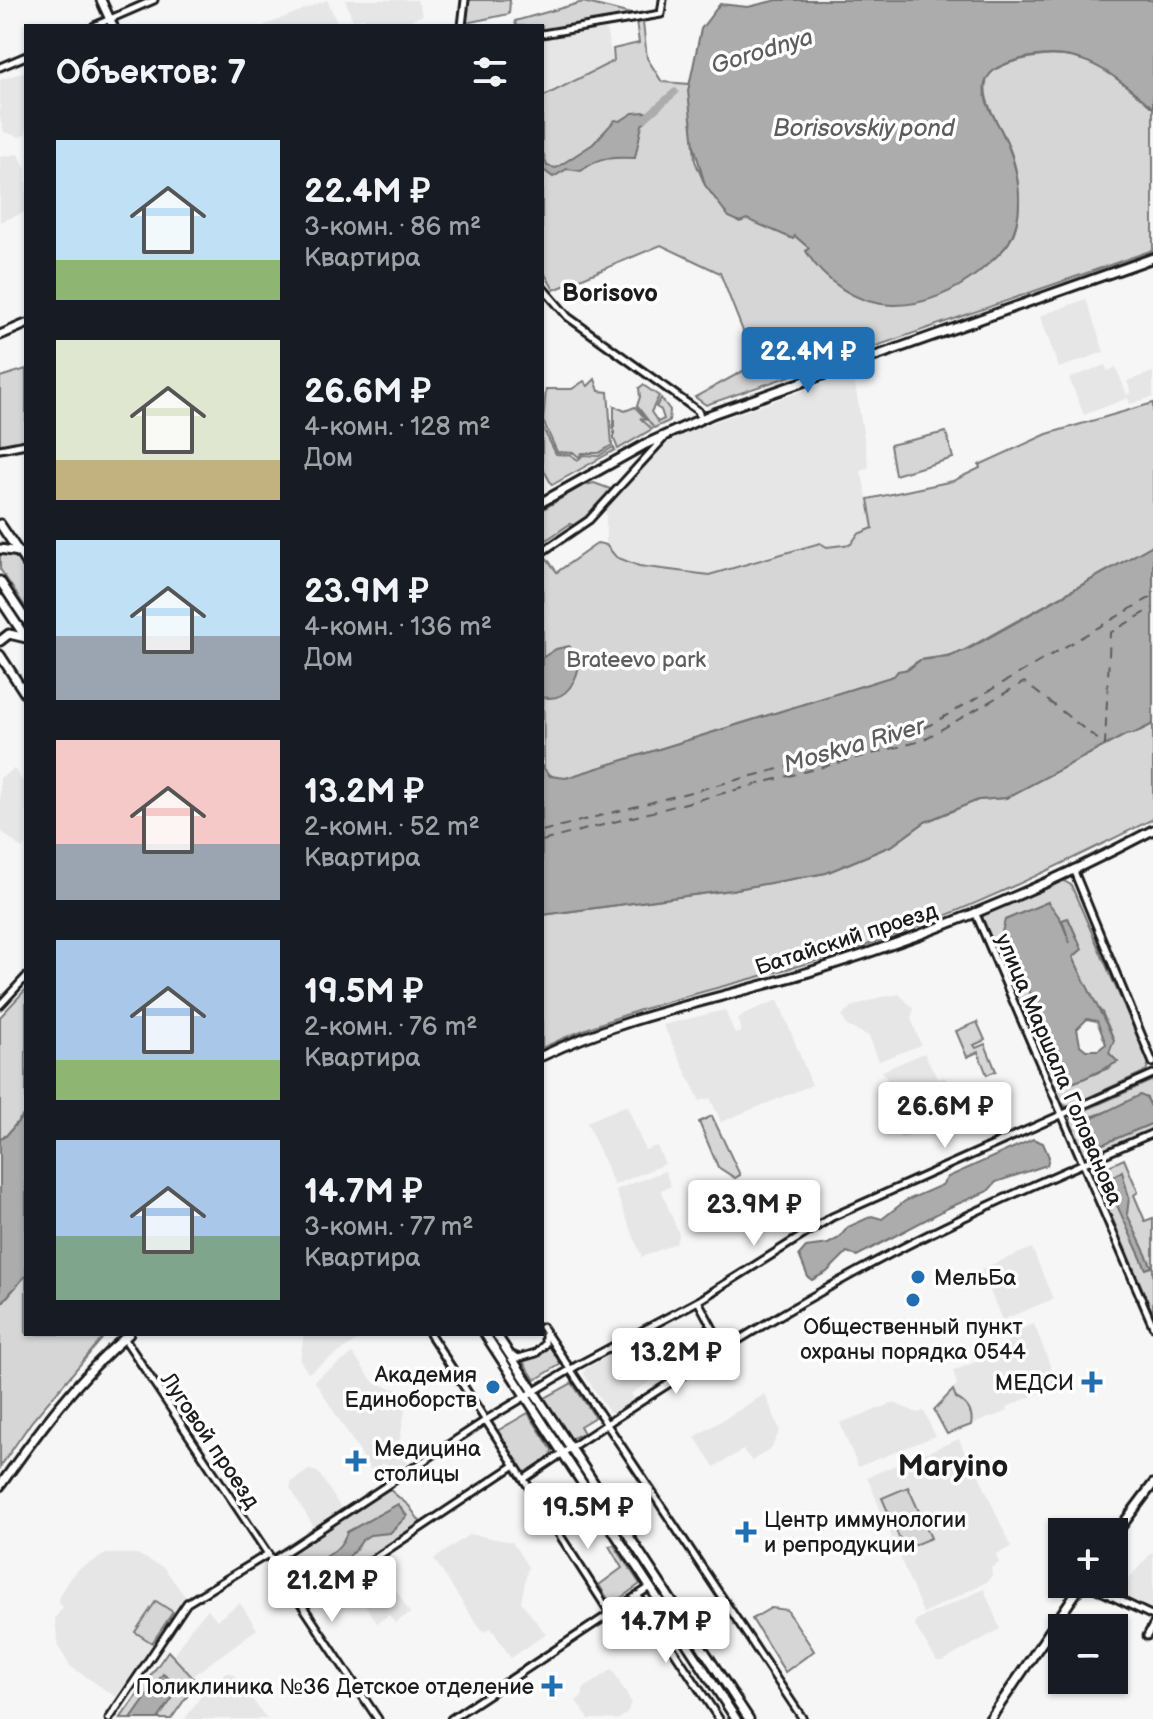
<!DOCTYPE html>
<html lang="ru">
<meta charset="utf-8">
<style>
:root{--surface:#171b24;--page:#20242c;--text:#f1f3f6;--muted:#9ea1a6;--accent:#1f6fb2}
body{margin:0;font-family:"Balsamiq Sans",sans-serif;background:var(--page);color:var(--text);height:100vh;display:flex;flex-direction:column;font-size:30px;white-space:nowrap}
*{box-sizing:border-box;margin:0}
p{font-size:26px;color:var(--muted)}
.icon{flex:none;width:44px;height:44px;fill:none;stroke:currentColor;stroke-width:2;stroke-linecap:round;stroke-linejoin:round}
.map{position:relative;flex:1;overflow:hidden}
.sheet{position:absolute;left:24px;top:24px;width:520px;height:1312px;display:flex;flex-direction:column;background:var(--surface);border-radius:0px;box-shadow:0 2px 6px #0004}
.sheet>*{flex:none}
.controls{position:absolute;left:1048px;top:1518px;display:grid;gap:16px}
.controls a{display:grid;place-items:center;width:80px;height:80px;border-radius:0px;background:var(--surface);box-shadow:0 2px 6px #0004;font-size:40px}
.price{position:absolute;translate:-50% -68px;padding:0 18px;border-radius:8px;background:#fff;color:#222;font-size:26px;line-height:52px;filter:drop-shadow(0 2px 4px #0008)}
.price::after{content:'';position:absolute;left:50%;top:48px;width:24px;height:18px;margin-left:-12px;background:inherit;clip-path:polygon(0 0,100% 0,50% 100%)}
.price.on{background:var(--accent);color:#fff}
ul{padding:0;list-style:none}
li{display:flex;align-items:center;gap:24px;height:200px;padding:0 32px}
li span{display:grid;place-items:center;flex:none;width:224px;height:160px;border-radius:0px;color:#555}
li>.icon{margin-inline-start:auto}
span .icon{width:96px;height:96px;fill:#fffc;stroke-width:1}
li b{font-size:34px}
h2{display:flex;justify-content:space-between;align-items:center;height:96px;padding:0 32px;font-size:34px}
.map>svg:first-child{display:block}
</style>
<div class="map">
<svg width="1153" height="1719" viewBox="0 0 1153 1719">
<rect width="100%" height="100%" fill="#f6f6f6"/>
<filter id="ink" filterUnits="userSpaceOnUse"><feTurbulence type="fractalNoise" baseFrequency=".0125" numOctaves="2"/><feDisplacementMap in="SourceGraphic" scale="16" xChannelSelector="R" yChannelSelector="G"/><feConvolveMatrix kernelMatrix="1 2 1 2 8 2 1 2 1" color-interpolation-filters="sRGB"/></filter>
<g filter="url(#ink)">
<g fill="#e6e6e6">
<polygon points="327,0 339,26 263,26"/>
<polygon points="345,0 417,0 423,15 396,26 367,26 363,17 353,21"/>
<polygon points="606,29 613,61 542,95 542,39"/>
<polygon points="26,71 26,134 20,137 4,132 0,118 0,80"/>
<polygon points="19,154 26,170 26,212 0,222 0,157"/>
<polygon points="1086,299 1104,352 1059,368 1040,316"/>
<polygon points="1105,365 1108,371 1116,367 1127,395 1131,392 1127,381 1153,372 1153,397 1130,404 1128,398 1084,415 1069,378"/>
<polygon points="853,373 869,467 861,471 874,528 858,534 851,544 827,547 820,543 709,575 639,566 616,557 606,545 606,509 649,458 674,436"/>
<polygon points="14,769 26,786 26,844 22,849 0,830 0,778"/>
<polygon points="899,994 914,1009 911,1018 921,1045 879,1061 869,1036 847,1026 842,1016 851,1007 877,998"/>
<polygon points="778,1000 812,1085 721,1122 710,1098 700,1101 663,1025 725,1010 735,1034 741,1032 738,1020 743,1014"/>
<polygon points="924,1053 938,1079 944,1077 949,1081 952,1094 947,1106 929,1123 904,1138 899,1138 890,1120 900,1099 882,1071"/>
<polygon points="627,1105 645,1150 657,1146 665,1164 614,1185 587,1122"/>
<polygon points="665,1171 671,1186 661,1190 679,1234 676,1243 642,1257 615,1190"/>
<polygon points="1032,1248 1053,1299 1002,1320 981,1269"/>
<polygon points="1034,1324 1058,1385 1007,1407 1008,1411 947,1434 934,1410 957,1384 953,1371 1003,1351 1007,1340 1018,1335 1020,1329"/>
<polygon points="661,1326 687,1366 673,1375 668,1369 631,1394 633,1400 614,1413 609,1412 584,1374 585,1369"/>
<polygon points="304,1334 358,1334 358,1340 308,1373 300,1360"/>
<polygon points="353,1354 374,1383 403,1391 407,1399 399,1445 408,1447 409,1459 402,1470 381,1463 380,1471 373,1473 314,1380"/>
<polygon points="765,1394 780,1430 772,1447 752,1461 743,1450 714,1467 695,1437"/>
<polygon points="894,1403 918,1413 924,1411 935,1436 858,1467 840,1423"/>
<polygon points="959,1439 974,1475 978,1473 1011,1547 996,1554 999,1563 991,1568 992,1575 987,1582 923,1613 867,1477"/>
<polygon points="309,1470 318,1472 343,1511 315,1529 290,1488 292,1481"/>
<polygon points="470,1534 512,1542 528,1567 521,1602 546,1634 511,1658 491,1628 484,1632 469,1613 434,1559"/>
<polygon points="1153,1551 1153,1609 1117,1592"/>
<polygon points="106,1554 137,1554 164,1568 187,1599 116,1697 70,1666 58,1646 55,1618 63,1607 58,1602 60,1594 70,1578 77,1570"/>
<polygon points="379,1563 410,1613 395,1623 389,1615 377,1623 350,1582"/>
<polygon points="984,1589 1000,1629 943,1661 937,1661 915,1626 916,1620"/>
<polygon points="240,1603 257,1629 191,1677 173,1656 191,1628 208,1609 217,1620"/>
<polygon points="612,1669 631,1702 627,1713 619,1719 589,1719 576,1701 583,1695 583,1689"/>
<polygon points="226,1672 233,1674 267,1719 185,1719 201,1696"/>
</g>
<g fill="#d6d6d6" stroke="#797979" stroke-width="2" fill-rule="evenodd">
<polygon points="468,0 510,0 509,14 466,23"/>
<polygon points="583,2 639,16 542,32 542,26 516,26 515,21"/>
<path d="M638 20 643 23 647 58 662 82 690 84 695 161 705 185 747 219 795 236 809 248 971 278C983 267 999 257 1008 244 1026 218 1019 170 1007 142 998 121 977 97 989 74 999 65 1012 62 1024 59 1083 45 1111 72 1153 108V250L706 405 695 397 756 364 720 273 661 245 554 290 542 269V97L614 61 613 49 639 43 636 21Z"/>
<polygon points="26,369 26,440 0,445 0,377"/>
<polygon points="595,379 599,391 608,392 612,445 599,453 582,453 579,457 574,453 557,452 543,421 546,389 572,389 584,381 588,386"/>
<polygon points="643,385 659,396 651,412 658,422 664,419 661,410 656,407 661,398 670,410 669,421 654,428 637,406 640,397 639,388"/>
<path d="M1153 403V545L961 652C948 657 934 657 921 660 911 663 910 671 898 671L894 676 566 778 558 779 544 771 542 552 557 572 598 543 606 545 616 557 639 566 709 575 820 543 827 547 851 544 858 534 873 528 868 499 953 481 980 468 979 465 1047 434Z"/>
<polygon points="614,406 625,411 635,407 647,420 640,418 652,429 618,449 614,439"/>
<polygon points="542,426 556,454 571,455 578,460 583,455 599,456 613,447 615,450 552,485 542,467"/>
<polygon points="946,432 953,458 895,475 890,445"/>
<polygon points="594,483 613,490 589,516 575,526 570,524 542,543 542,510 582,486"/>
<polygon points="0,552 18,555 26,569 26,608 0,569"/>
<path d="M1153 724V819C1052 869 949 920 842 953 740 985 639 1002 542 1048V915L731 890 826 873 893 845 925 822 978 800 1006 798 1127 734H1133Z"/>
<path d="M1062 880 1071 885 1149 1063 1146 1071 1068 1107 1061 1104 982 918 985 913ZM1048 902 1069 943 1068 918 1082 949 1073 957 1094 1005 1102 1012 1114 1040 1109 1051 1111 1067 1072 1083 1027 997 1031 995 1019 971 1005 952V920Z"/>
<polygon points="26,989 26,1112 6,1136 0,1138 0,1017"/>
<polygon points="977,1022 985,1040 974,1045 976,1048 985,1044 996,1071 987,1075 978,1052 967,1057 956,1031"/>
<polygon points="1153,1080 1153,1112 1147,1098 1081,1120 1093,1148 1153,1123 1153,1131 1090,1158 1085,1156 1070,1122 1072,1116"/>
<polygon points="712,1116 740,1175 735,1178 718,1167 699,1122"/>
<path d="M1124 1159 1138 1192 1134 1195 1145 1221 1153 1218V1314L1093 1173ZM1108 1181 1125 1186C1129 1199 1125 1208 1128 1218 1134 1235 1142 1251 1146 1269Z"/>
<polygon points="26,1275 26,1334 106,1334 32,1421 0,1467 0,1305"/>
<polygon points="548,1344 561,1364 535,1380 522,1360 541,1353"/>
<polygon points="572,1383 595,1417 580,1426 584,1433 570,1439 543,1399"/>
<path d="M953 1390 956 1398C967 1404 974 1412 971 1425L947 1434 934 1410Z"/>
<polygon points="528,1413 552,1450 551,1456 527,1472 522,1471 497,1431"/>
<polygon points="908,1487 931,1538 904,1549 882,1498"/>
<polygon points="389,1489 409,1506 421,1523 313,1595 287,1556"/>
<polygon points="614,1545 640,1584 615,1602 608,1599 599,1585 622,1568 609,1546"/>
<polygon points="156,1601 173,1612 152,1643 135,1632"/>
<polygon points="771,1608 787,1610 814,1651 785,1672 752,1619"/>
<polygon points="168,1651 197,1682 171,1719 120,1719"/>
</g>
<g fill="#acacac" stroke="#727272" stroke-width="2" fill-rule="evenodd">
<path d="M777 0H1153V108C1107 69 1075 41 1011 62 1000 66 988 71 985 84 982 99 994 117 1001 130 1017 161 1028 209 1009 242 1002 253 989 263 979 272 956 291 925 305 895 305 858 305 824 282 806 251L809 248 795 236 793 239 747 219 740 222 729 217 705 185 694 146 688 91 701 29 720 4 748 7Z"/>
<path d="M645 112 651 115 642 125 635 158C614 157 599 157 581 171L567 169 553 177 542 169V149L547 166 556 168 593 144 615 120 620 121 633 113Z"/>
<polygon points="1153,545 1153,724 1133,734 1127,734 1006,798 978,800 925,822 893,845 826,873 731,890 542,915 542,766 550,776 566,778 894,676 898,671 909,669 920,660 949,657 972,647"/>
<path d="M569 646 580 659C578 679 567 703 542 697V658L556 649Z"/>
<path d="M1048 902 1060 918 1070 943 1062 920 1068 918 1082 949 1073 957C1086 986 1101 1012 1114 1040L1109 1053 1118 1062 1083 1079 1072 1083 1063 1080 1026 998 1031 994 1000 940 1005 920ZM1087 1019 1097 1021 1106 1044 1098 1050H1086L1080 1045 1077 1029Z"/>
<polygon points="1140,1095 1147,1098 1153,1112 1153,1123 1096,1147 1089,1146 1081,1127 1082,1119 1089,1116 1091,1119"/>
<polygon points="26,1112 26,1275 0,1305 0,1138 6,1136"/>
<polygon points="1033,1139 1043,1143 1049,1157 1047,1165 996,1182 988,1191 948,1208 857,1256 847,1252 827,1272 812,1280 808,1277 799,1255 806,1247 828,1244 839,1238 848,1227 872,1216 882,1219 905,1201 942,1185 948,1177"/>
<polygon points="1122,1171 1129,1198 1127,1214 1152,1267 1146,1269 1110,1190 1108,1181"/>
<path d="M398 1504 407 1516 390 1533 370 1535 362 1540C360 1546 337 1570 331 1574L320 1570 318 1560C332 1555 342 1547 347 1532Z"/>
<polygon points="163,1674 174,1682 172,1688 176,1693 158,1719 131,1719"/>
</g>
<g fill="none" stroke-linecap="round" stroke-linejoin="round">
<polyline stroke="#acacac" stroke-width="7" points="644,119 675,92"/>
<g stroke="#5d5d5d" stroke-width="2" stroke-dasharray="10 8" stroke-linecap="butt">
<polyline points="542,831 916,733 1153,596"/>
<polyline points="542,841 921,741 1024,682 1105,745 1110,633 1153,608"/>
</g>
<defs>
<g id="minor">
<polyline points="94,26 154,0"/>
<polyline points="462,26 465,0"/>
<polyline points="542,34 661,14 663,0"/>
<polyline points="0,67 26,56"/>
<polyline points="542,287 568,317 698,411 701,419"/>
<polyline points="0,449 26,444"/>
<polyline points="542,552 589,520 663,439"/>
<polyline points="1073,869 1153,1063"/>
<polyline points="975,912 1153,1326"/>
<polyline points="0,1005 26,977"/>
<polyline points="698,1301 724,1349"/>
<polyline points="542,1327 803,1719"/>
<polyline points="430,1334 610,1613"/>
<polyline points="124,1338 378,1719"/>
<polyline points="512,1355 519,1358 536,1353 545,1344 545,1334"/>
<path d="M524 1479C634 1405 744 1333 860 1270 955 1218 1054 1176 1153 1133"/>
<polyline points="272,1561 486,1420 578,1365 698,1301 832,1217 1153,1074"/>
<polyline points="1086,1584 1153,1616"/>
<polyline points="637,1595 719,1719"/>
<polyline points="303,1606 515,1465"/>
<polyline points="1147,1636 1153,1625"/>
<polyline points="109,1719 187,1603 268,1554"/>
<polyline points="451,1719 650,1587"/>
</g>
<g id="major">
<polyline points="101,0 113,26"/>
<polyline points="0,335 26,324"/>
<polyline points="542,502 646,444 712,414 1153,258"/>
<polyline points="0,524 26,563"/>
<polyline points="0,549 19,552"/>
<polyline points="0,581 26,620"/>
<polyline points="0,599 26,638"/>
<polyline points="0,641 9,634 26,638"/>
<polyline points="0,655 26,695"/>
<path d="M542 1056C627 1015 720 999 809 972 927 936 1044 888 1153 830"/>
<polyline points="485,1334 736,1719"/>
<polyline points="496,1334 749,1719"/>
<path d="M0 1486C38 1432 78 1377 129 1334"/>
<polyline points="1114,1536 1153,1484"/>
<polyline points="990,1719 1082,1584"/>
</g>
</defs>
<use href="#minor" stroke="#1c1c1c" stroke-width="11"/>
<use href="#major" stroke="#1c1c1c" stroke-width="13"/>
<use href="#minor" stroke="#fff" stroke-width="5"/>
<use href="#major" stroke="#fff" stroke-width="7"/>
</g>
</g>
<g fill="#1f6fb2" stroke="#fff" stroke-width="3">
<circle cx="918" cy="1277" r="8"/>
<circle cx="913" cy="1300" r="8"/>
<path d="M1088 1370h8v8h8v8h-8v8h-8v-8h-8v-8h8z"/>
<circle cx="493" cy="1387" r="8"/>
<path d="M352 1449h8v8h8v8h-8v8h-8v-8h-8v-8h8z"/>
<path d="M742 1520h8v8h8v8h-8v8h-8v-8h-8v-8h8z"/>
<path d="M548 1674h8v8h8v8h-8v8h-8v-8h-8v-8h8z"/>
</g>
<g text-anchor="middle" stroke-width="7" stroke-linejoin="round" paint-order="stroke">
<g font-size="22" fill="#5d5d5d" stroke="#fff">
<text x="636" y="667">Brateevo park</text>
</g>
<g font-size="22" fill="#1c1c1c" stroke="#fff">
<text transform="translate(846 938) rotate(-18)" y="8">Батайский проезд</text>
<text transform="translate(1060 1069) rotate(67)" y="8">улица Маршала Голованова</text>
<text transform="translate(211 1440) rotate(56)" y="8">Луговой проезд</text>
</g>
<g font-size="22" fill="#1c1c1c" stroke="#fff" text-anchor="start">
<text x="934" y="1285">МельБа</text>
<text x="913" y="1334" text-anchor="middle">Общественный пункт<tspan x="913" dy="25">охраны порядка 0544</tspan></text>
<text x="477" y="1382" text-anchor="end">Академия<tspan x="477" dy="25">Единоборств</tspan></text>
<text x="1074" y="1390" text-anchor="end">МЕДСИ</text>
<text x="374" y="1456">Медицина<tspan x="374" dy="25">столицы</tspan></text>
<text x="764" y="1527">Центр иммунологии<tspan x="764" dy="25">и репродукции</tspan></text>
<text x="534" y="1694" text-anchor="end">Поликлиника №36 Детское отделение</text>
</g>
<g font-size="24" font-style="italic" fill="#5d5d5d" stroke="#fff">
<text transform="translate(762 51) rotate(-17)" y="8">Gorodnya</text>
<text x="864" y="136">Borisovskiy pond</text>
<text transform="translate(854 745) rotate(-16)" y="8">Moskva River</text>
</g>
<g font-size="24" font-weight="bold" fill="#1c1c1c" stroke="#fff">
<text x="610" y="301">Borisovo</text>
</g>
<g font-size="30" font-weight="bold" fill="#1c1c1c" stroke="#fff">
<text x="953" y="1476">Maryino</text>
</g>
</g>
</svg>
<div class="controls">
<a>+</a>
<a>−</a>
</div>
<b class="price on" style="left:808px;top:395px">22.4M ₽</b>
<b class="price" style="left:945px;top:1150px">26.6M ₽</b>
<b class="price" style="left:754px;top:1248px">23.9M ₽</b>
<b class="price" style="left:676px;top:1396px">13.2M ₽</b>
<b class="price" style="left:588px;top:1551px">19.5M ₽</b>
<b class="price" style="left:332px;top:1624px">21.2M ₽</b>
<b class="price" style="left:666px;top:1665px">14.7M ₽</b>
<section class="sheet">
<h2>Объектов: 7<svg class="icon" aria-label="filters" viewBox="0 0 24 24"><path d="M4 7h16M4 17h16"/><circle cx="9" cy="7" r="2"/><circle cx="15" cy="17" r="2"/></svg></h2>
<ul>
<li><span style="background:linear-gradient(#bfe0f5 75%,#8fb573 0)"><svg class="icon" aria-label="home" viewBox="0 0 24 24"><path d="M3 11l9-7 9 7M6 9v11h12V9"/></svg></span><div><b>22.4M ₽</b><p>3-комн. · 86 m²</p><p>Квартира</p></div></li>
<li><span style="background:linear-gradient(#dfe7d0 75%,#c2b280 0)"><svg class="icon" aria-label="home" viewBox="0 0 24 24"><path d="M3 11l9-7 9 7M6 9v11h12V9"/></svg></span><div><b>26.6M ₽</b><p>4-комн. · 128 m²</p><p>Дом</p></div></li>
<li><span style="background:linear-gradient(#bfe0f5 60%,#9aa5b1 0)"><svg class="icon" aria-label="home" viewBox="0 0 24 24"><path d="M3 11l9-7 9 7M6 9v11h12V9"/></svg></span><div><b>23.9M ₽</b><p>4-комн. · 136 m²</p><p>Дом</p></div></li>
<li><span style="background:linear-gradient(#f6c9c9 65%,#9aa5b1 0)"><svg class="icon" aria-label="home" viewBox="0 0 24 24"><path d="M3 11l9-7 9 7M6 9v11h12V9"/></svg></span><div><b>13.2M ₽</b><p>2-комн. · 52 m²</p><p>Квартира</p></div></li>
<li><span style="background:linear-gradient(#a9c7e8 75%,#8fb573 0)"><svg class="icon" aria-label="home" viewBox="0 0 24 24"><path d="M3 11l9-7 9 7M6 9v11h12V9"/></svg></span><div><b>19.5M ₽</b><p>2-комн. · 76 m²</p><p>Квартира</p></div></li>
<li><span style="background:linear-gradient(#a9c7e8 60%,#7fa58c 0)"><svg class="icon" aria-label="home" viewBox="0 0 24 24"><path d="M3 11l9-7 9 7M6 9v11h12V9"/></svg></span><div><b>14.7M ₽</b><p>3-комн. · 77 m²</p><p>Квартира</p></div></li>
</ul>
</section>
</div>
